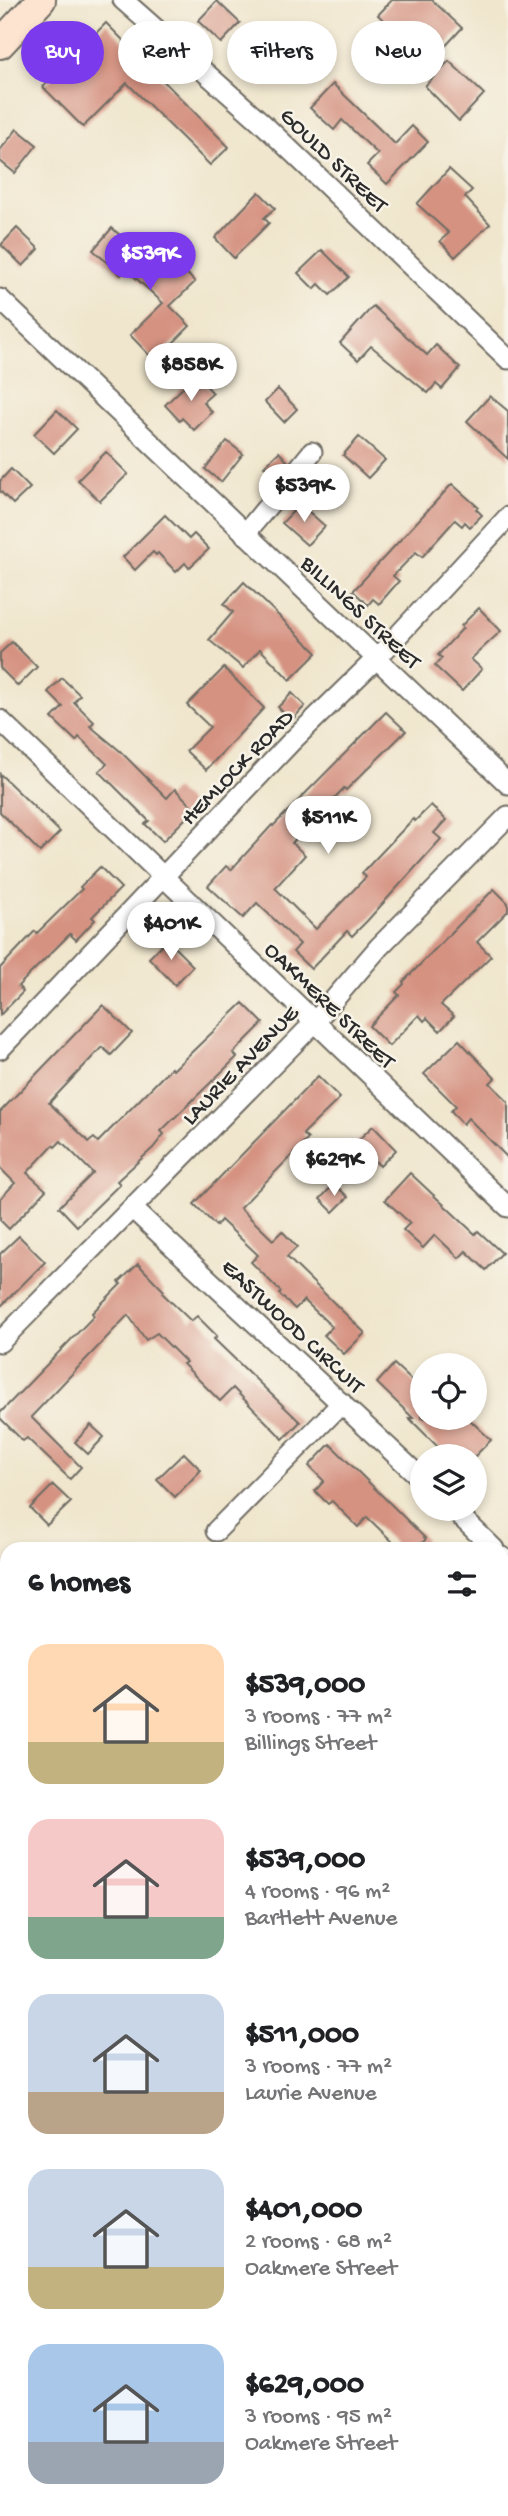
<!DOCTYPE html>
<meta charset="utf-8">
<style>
:root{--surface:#fff;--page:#f2f2f2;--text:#202124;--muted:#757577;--accent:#7c3aed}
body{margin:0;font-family:"Gochi Hand",sans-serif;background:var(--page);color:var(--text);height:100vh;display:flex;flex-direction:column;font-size:26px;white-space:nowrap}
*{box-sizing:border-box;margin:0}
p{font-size:23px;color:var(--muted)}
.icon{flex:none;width:38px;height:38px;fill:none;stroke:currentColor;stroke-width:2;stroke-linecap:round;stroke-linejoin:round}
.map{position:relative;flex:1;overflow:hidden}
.panel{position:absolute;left:0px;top:1542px;width:509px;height:975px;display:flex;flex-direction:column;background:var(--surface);border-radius:21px 21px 0 0;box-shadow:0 4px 10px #0003}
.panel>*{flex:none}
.top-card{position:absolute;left:21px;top:21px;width:467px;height:63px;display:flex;gap:14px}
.controls{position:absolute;left:410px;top:1353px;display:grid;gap:14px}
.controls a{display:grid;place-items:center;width:77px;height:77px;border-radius:50%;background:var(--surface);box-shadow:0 4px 10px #0003;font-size:35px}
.price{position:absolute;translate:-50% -60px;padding:0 16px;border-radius:24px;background:#fff;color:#222;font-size:23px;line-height:46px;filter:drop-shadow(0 2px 4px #0008)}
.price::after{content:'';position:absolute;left:50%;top:42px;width:21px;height:16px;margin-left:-10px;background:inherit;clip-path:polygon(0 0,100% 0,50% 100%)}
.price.selected{background:var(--accent);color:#fff}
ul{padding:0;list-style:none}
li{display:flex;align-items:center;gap:21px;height:175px;padding:0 28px}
li span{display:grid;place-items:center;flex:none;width:196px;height:140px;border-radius:21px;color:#555}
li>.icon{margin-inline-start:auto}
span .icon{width:84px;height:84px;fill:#fffc;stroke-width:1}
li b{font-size:30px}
h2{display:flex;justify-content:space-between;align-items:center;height:84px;padding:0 28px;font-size:30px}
.chip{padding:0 24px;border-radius:32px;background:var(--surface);box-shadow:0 4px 10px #0003;font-size:24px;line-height:63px}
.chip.selected{background:var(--accent);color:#fff}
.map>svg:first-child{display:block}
</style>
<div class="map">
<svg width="508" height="2516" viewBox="0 0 508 2516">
<rect width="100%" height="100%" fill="#f7f3e8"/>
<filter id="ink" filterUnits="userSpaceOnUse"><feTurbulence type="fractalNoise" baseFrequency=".0143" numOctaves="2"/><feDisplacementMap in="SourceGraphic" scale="14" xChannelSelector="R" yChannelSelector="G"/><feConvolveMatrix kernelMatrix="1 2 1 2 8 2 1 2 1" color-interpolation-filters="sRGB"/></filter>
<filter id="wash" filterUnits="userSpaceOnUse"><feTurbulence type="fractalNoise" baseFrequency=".00686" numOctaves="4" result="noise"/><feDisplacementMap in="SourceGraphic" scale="28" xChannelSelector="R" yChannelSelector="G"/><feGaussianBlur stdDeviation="1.57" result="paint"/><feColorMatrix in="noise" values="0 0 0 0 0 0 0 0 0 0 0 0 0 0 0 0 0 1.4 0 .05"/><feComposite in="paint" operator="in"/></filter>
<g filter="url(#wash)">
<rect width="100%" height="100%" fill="#f0e6cd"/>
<g id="blocks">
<g fill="#d59281">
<polygon points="392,0 432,0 462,28 430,63 378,15"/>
<polygon points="217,1 240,23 221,43 198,21"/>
<polygon points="106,23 229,147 210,165 127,83 83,127 43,87"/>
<polygon points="272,29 289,42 269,63 254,48"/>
<polygon points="449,61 484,94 459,121 425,86"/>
<polygon points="333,84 395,144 412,126 428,142 387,184 367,165 378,154 342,120 334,130 310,108"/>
<polygon points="17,129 37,145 15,173 0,161 0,150"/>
<polygon points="449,169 472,190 465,197 490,224 455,257 440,241 449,233 417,204"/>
<polygon points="259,192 275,208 264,218 269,223 234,258 215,238"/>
<polygon points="17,228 39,249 23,266 1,245"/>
<polygon points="112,228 143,256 148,251 172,272 179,265 195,282 170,306 190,326 155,361 130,335 163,303 126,269 121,275 93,250"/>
<polygon points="322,250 349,277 330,295 319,284 314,289 298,273"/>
<polygon points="373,306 427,355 436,345 460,368 442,389 436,384 428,393 371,346 358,360 340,343"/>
<polygon points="196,375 213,393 203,402 212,412 194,430 182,418 180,421 165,405"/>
<polygon points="278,389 297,409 284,422 265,402"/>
<polygon points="490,396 508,411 508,459 467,421"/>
<polygon points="57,410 77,429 54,453 34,434"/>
<polygon points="359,437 385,460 368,478 343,455"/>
<polygon points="227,441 243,454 221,482 205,469"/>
<polygon points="106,452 128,474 100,501 78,480"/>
<polygon points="279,452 288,462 275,478 264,466"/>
<polygon points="11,469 30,488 13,504 0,491 0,481"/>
<polygon points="452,484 478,507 476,509 482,515 470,527 465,522 462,526 455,520 422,557 416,552 393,576 399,581 379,604 373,599 368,605 353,591"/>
<polygon points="300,504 325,526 307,545 282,523"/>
<polygon points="165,515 189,539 194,534 209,549 189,568 185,563 176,572 158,553 156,555 153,552 135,570 123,557"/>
<polygon points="244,582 317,653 290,680 260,649 243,668 209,640 233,612 224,604"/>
<polygon points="479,608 501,631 471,659 482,669 462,691 435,666 442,658 438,655 463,628 461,626"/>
<polygon points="12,642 37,667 18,686 0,668 0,653"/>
<polygon points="224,668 264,708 206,770 186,751 210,727 187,705"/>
<polygon points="62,678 80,695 74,702 94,722 90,726 120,751 167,798 175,789 195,809 163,841 145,824 149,821 99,771 107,764 79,737 76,741 52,718 63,707 48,692"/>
<polygon points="292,693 305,706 291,721 278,707"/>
<polygon points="386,712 406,731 346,790 344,788 292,843 305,855 275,888 316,929 366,877 362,873 413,819 415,821 431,805 446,820 434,833 441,839 367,921 352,936 347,931 311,969 293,952 300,944 257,903 243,918 208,886 226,866 231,870 272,825 273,826"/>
<polygon points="0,774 60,832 40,852 0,812"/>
<polygon points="100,867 121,888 92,917 95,920 76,940 70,934 18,986 23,992 0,1015 0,968 35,931 37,933 82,889 80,887"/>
<polygon points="494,889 508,903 508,911 477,942 491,956 441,1005 454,1016 440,1031 427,1018 424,1021 419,1015 389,1046 369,1026 399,995 396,992 404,984 403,982"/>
<polygon points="167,940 193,966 175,985 149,958"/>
<polygon points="243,1003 263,1023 233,1053 237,1057 161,1131 164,1134 153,1148 117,1181 120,1184 77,1226 59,1207 93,1173 61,1141 55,1147 53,1145 27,1173 46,1190 9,1229 0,1220 0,1199 15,1183 0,1168 0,1112 103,1005 132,1033 111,1055 102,1047 49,1103 89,1142 94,1138 98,1142 171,1068 173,1070"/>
<polygon points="459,1040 495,1078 490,1083 508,1102 508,1158 468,1118 463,1124 451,1111 456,1106 424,1074"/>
<polygon points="318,1076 340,1098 303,1134 308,1139 296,1151 240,1208 273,1240 282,1231 297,1247 287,1257 365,1333 344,1354 324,1335 332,1327 304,1300 295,1309 279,1294 281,1292 251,1262 258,1255 221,1220 216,1226 194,1204"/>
<polygon points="373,1126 396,1150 380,1166 356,1142"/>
<polygon points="410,1173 475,1234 478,1231 502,1253 486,1270 466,1251 459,1258 435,1235 423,1248 403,1230 410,1223 385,1200"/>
<polygon points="334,1184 348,1197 333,1212 320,1199"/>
<polygon points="19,1236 45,1262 0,1307 0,1254"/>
<polygon points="138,1264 164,1291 162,1293 191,1321 197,1316 217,1336 214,1339 300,1422 283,1439 233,1388 220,1401 183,1364 186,1362 157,1333 146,1340 128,1315 31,1417 81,1467 70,1479 27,1438 23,1441 0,1418 0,1413 94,1316 92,1313 121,1284 119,1282"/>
<polygon points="394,1364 422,1390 422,1418 468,1418 491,1440 475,1456 447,1456 409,1418 413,1418 377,1383"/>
<polygon points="91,1425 104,1437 88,1454 75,1442"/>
<polygon points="330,1444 426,1539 416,1549 400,1549 367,1517 358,1527 332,1501 328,1504 315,1491 324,1481 309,1466"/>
<polygon points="184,1453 201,1470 175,1497 157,1479"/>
<polygon points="53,1485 71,1502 47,1525 30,1508"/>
</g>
</g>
</g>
<g filter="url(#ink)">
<use href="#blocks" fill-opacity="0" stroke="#706c64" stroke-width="2"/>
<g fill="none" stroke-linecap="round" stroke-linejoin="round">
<defs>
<polyline id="lane" points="502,1981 508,1981"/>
<g id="street">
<polyline points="123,0 261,122 508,359"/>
<polyline points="0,299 508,784"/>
<polyline points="245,534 312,452"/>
<polyline points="0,720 508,1207"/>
<polyline points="0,1049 291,742 377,658 508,517"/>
<polyline points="132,1208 422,1479"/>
<polyline points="0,1342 314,1023 379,947 508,816"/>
<polyline points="452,1508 494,1549"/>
<polyline points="216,1531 342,1403"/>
<polyline points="502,1557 508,1562"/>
<polyline points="502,1872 508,1865"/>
<polyline points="0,2225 7,2234"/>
<polyline points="0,2259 7,2255"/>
</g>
<polyline id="secondary" points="0,44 41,0"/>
<g id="highway">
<polyline points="0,1682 7,1689"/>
<polyline points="0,1727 7,1734"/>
<polyline points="502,2042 508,2048"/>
<polyline points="502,2090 508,2096"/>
</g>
</defs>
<use href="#lane" stroke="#706c64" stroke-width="13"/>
<use href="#street" stroke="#706c64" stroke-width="23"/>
<use href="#secondary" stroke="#706c64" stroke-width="32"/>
<use href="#highway" stroke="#706c64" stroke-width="40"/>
<use href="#lane" stroke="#fff" stroke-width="10"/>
<use href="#street" stroke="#fff" stroke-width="19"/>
<use href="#secondary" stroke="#fde4d1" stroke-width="28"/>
<use href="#highway" stroke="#fbbb8c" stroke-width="37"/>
</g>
</g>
<g text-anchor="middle" stroke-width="5" stroke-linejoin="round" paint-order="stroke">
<g font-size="23" fill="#2b2b2b" stroke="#f7f3e8">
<text transform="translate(335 159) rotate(44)" y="8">GOULD STREET</text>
<text transform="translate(362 611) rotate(43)" y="8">BILLINGS STREET</text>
<text transform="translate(236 766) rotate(-46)" y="8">HEMLOCK ROAD</text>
<text transform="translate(331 1004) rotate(44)" y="8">OAKMERE STREET</text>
<text transform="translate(239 1064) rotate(-46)" y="8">LAURIE AVENUE</text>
<text transform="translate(294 1325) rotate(43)" y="8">EASTWOOD CIRCUIT</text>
</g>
</g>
</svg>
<div class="controls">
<a><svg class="icon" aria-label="locate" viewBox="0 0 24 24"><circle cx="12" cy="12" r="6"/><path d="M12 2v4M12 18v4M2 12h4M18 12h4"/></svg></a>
<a><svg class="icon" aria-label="layers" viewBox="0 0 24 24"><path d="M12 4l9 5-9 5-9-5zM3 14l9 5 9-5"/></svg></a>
</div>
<b class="price selected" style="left:150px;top:292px">$539K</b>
<b class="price" style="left:191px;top:403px">$858K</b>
<b class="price" style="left:304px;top:524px">$539K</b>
<b class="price" style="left:328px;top:856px">$511K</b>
<b class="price" style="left:171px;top:962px">$401K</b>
<b class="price" style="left:334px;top:1198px">$629K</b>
<div class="top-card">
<a class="chip selected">Buy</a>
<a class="chip">Rent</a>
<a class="chip">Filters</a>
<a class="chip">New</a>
</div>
<section class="panel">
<h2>6 homes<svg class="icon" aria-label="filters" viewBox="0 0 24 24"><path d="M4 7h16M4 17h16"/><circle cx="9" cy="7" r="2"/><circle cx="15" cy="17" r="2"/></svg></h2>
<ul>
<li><span style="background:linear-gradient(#ffd9b3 70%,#c2b280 0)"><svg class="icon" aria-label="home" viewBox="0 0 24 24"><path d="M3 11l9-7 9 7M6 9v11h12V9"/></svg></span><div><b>$539,000</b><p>3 rooms · 77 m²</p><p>Billings Street</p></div></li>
<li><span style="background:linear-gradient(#f6c9c9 70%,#7fa58c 0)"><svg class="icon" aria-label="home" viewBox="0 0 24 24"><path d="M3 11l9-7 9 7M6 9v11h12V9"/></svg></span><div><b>$539,000</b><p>4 rooms · 96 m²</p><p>Bartlett Avenue</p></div></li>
<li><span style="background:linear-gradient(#c9d6e8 70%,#b9a48a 0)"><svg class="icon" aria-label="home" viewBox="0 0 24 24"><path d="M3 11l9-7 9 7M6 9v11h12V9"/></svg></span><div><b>$511,000</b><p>3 rooms · 77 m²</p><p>Laurie Avenue</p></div></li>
<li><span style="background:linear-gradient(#c9d6e8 70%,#c2b280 0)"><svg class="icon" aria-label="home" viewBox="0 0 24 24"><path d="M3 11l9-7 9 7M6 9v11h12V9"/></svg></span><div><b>$401,000</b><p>2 rooms · 68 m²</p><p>Oakmere Street</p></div></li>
<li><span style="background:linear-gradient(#a9c7e8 70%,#9aa5b1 0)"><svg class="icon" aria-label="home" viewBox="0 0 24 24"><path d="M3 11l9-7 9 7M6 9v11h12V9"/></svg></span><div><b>$629,000</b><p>3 rooms · 95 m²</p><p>Oakmere Street</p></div></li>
</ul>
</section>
</div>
